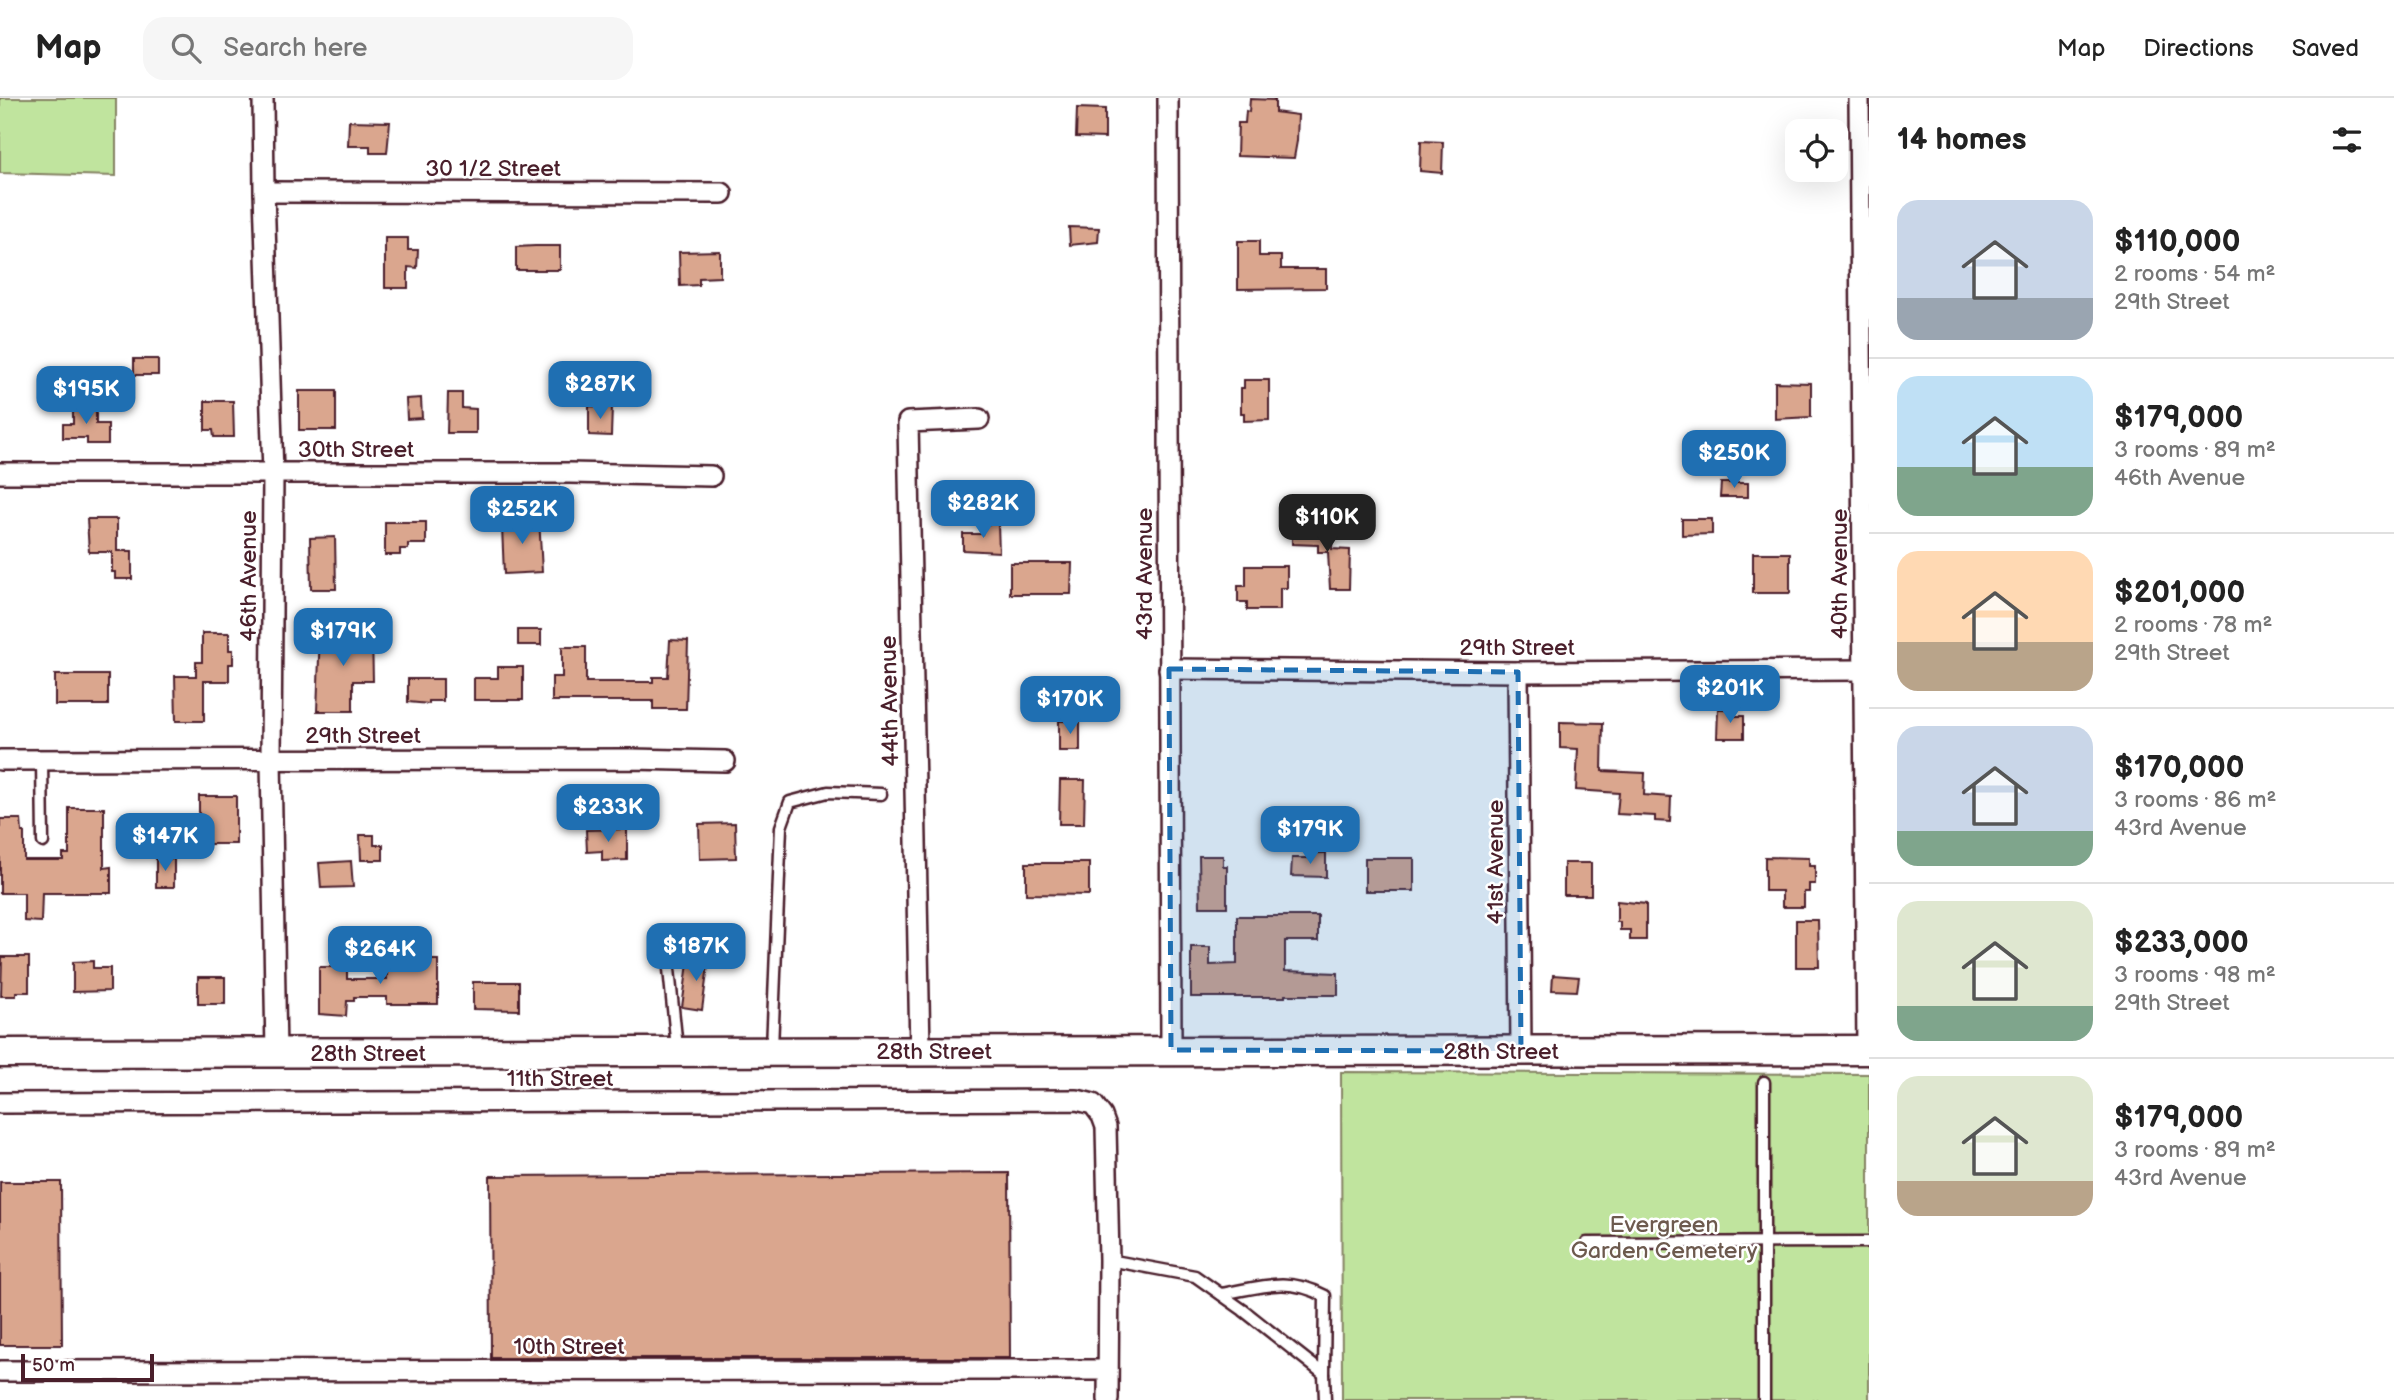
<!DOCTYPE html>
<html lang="en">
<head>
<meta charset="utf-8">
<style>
  body { margin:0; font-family:"Balsamiq Sans",sans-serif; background:#f6f6f6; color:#222; height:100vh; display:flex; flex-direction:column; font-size:26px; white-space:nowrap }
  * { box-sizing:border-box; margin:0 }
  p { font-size:23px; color:#767676 }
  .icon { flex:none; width:38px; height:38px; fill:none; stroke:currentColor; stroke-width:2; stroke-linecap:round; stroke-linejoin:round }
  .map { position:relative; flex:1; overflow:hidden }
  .panel { display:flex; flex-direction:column; background:#fff; width:525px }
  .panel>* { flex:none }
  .fabs { position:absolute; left:1785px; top:21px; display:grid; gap:14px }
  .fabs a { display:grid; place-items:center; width:63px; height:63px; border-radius:14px; background:#fff; box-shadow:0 7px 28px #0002; font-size:35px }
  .scale { position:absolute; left:21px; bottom:18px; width:133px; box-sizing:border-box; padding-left:7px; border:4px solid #4a1f2b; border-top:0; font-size:19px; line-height:24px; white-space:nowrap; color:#4a1f2b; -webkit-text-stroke:5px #fff; paint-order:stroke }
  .price { position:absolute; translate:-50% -60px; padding:0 16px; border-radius:14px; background:#1f6fb2; color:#fff; font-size:23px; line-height:46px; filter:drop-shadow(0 2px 4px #0008) }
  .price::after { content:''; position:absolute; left:50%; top:42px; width:21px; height:16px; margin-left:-10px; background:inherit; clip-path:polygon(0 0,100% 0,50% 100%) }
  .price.current { background:#222; color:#fff }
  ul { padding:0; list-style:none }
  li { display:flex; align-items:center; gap:21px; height:175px; padding:0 28px }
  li+li { border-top:2px solid #e0e0e0 }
  li span { display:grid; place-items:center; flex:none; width:196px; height:140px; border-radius:21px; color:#555 }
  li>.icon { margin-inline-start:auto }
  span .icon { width:84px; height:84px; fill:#fffc; stroke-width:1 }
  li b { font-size:30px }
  h2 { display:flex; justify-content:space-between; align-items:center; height:84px; padding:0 28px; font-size:30px }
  header { display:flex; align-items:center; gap:42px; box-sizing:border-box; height:98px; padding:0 35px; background:#fff; border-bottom:2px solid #e0e0e0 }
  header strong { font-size:33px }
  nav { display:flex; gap:38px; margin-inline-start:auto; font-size:24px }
  .search { width:490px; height:63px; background:#f6f6f6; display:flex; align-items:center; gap:18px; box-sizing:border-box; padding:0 24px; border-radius:21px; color:#767676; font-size:26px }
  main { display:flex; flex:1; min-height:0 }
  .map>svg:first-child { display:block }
</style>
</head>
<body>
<header>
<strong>Map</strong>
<div class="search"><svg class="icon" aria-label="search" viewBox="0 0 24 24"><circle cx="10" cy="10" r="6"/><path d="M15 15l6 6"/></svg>Search here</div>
<nav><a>Map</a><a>Directions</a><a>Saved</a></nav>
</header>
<main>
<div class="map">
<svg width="1869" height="1302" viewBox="0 0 1869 1302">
  <rect width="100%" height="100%" fill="#fff"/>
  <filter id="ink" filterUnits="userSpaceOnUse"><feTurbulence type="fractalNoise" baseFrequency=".0143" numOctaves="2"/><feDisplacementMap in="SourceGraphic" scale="14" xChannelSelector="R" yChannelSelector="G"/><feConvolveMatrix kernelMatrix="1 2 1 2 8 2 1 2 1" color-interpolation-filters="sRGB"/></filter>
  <g filter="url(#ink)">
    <g fill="#c0e49e" stroke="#858264" stroke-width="2">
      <polygon points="0,0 116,0 116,78 0,75"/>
      <polygon points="1341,974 1869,976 1869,1302 1342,1302"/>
    </g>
    <g fill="#daa68e" stroke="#4a1f2b" stroke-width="2">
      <polygon points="1250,1 1275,2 1275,14 1298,17 1297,43 1294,60 1237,58 1238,25 1245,25 1246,13 1249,14"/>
      <polygon points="1077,10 1105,11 1105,40 1076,39"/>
      <polygon points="349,23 390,24 387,55 370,55 370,48 348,48"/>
      <polygon points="1421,43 1443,44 1442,75 1420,73"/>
      <polygon points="1069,129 1099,130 1098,144 1070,147"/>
      <polygon points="385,140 408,140 408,152 418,152 417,170 408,169 408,190 385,190"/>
      <polygon points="1238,143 1259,143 1259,158 1281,158 1281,171 1326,171 1326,190 1238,191"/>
      <polygon points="535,148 560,148 560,172 516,172 516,149"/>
      <polygon points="720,153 720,179 699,180 699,187 680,188 679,154"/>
      <rect x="134" y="261" width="24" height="16"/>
      <polygon points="1244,282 1269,282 1269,322 1244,323 1244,315 1241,315 1241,290 1244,290"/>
      <polygon points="1775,284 1811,285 1811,319 1775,321"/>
      <rect x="299" y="293" width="37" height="39"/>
      <polygon points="448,295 462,295 462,310 476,311 476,335 447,335"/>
      <polygon points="421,300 422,320 407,321 406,301"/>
      <polygon points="205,303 233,303 234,339 214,339 213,332 205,332"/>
      <polygon points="73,306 96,306 96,326 108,326 108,346 87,346 87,340 63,340 63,326 73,326"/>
      <polygon points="589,308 612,309 611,338 589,337"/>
      <polygon points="1708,353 1725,354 1725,372 1707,371"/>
      <polygon points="1721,385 1748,385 1748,399 1720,399"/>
      <polygon points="539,419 542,474 504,476 502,429 512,428 512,420"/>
      <polygon points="87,421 117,421 117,453 132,453 132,481 115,481 115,474 112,474 112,454 89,454"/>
      <polygon points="1682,421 1712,421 1712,436 1682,437"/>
      <polygon points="385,424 426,424 426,446 408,446 408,451 400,451 400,457 385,457"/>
      <polygon points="982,426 998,426 999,454 963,452 963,436 982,436"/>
      <polygon points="1292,429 1333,431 1332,451 1350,452 1349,491 1330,491 1328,454 1318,454 1318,447 1292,446"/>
      <polygon points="335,439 336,491 311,491 310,440"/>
      <rect x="1753" y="455" width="37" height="40"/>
      <polygon points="1010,465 1072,465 1071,496 1010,496"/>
      <polygon points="1246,468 1287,468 1287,490 1280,490 1280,512 1247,512 1247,504 1238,504 1238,488 1246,488"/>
      <rect x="518" y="532" width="23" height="15"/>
      <polygon points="320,533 339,533 339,536 372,535 373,583 353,583 353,613 317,613"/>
      <polygon points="202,535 229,535 229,552 233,552 233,566 229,566 229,583 204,583 204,623 176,623 175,578 196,578 196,564 202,564"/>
      <polygon points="670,542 688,543 686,611 653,611 653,603 552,603 552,579 562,579 562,549 586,549 586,584 653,584 653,579 668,579"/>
      <polygon points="498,569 523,569 523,602 474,602 474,580 498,580"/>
      <rect x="55" y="577" width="53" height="30"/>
      <polygon points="408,581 443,581 443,603 429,603 429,606 408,604"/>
      <polygon points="1718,611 1733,611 1733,618 1744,618 1744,640 1717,640"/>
      <rect x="1059" y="623" width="21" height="30"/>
      <polygon points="1560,624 1603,625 1602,673 1645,675 1644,697 1671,699 1670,724 1655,723 1655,718 1617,716 1619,695 1576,692 1578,651 1560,650"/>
      <polygon points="1060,682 1085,682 1084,726 1059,726"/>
      <rect x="199" y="698" width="37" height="48"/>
      <polygon points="69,710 104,710 104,770 111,769 111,795 42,795 41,824 24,823 24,795 0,795 0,721 21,721 22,734 24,734 24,762 63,762 63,756 69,756"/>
      <polygon points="735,725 736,760 700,761 699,726"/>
      <polygon points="627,731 627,762 602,763 602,753 587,754 586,732"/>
      <polygon points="360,737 374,737 374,747 383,747 383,762 361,762"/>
      <polygon points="1309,755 1326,755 1326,779 1291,778 1292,760 1309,760"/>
      <polygon points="1199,758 1223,758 1223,768 1227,768 1227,809 1200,809"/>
      <polygon points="1765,759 1809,760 1809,768 1815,768 1815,786 1809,786 1809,794 1804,794 1804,809 1782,809 1782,793 1765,793"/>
      <rect x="1365" y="760" width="49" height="33"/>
      <rect x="156" y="761" width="18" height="28"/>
      <polygon points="351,763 353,789 321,790 319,765"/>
      <polygon points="1026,765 1089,765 1089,797 1026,796"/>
      <rect x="1564" y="765" width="27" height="32"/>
      <polygon points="1617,803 1646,806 1646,842 1630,842 1630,832 1620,832 1620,824 1617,824"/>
      <polygon points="1237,818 1318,818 1318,843 1285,843 1285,873 1338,875 1338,897 1285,897 1285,899 1191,899 1191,849 1210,849 1210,867 1237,866"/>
      <polygon points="1796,822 1818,822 1819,869 1796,869"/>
      <polygon points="689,858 709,860 702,912 682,909"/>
      <polygon points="2,859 29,859 29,894 16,894 16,898 1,898"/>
      <polygon points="387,862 438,862 438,906 387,906 387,899 354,899 354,903 347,903 346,918 319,916 319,869 347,869 347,881 387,881"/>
      <polygon points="93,863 93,870 110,870 110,893 73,894 73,864"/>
      <polygon points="1553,877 1579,879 1577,893 1552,892"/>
      <rect x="198" y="879" width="27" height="27"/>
      <polygon points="473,884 519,884 519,912 473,911"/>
      <polygon points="1009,1075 1010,1260 491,1260 490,1078"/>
      <polygon points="0,1084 61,1084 62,1247 0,1247"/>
    </g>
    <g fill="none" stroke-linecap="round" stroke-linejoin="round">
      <g stroke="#4a1f2b" stroke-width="15">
        <g id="lane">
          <polyline points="42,662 43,744"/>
          <polyline points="667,851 677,950"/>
          <polyline points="772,950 781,729 790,704 828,694 881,696"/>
          <polyline points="1764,984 1764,1302"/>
          <polyline points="1587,1145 1869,1144"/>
          <polyline points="1109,1162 1195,1178 1243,1212 1324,1276 1325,1302"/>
          <path d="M1221,1196c41,-7 66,-18 104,2l-1,78"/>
        </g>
      </g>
      <g stroke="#4a1f2b" stroke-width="24">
        <g id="street">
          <polyline points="263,0 264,94 273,376 271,661 276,956"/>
          <polyline points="1168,0 1171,952"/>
          <polyline points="1859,0 1867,952"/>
          <polyline points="264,94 722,95"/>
          <polyline points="0,375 569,375 711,378"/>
          <polyline points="1169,571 1518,574 1864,572"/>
          <polyline points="1518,574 1521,953"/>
          <polyline points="0,662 631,661 725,663"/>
          <polyline points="920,953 908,324 979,321"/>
          <polyline points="0,1005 1077,1002 1093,1006 1102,1018 1106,1029 1109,1162 1108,1302"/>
          <polyline points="0,1273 1108,1272"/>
        </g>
      </g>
      <g stroke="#4a1f2b" stroke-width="33">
        <polyline id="secondary" points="0,955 1869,952"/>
      </g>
      <use href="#lane" stroke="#fff" stroke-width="10"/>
      <use href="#street" stroke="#fff" stroke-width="19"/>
      <use href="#secondary" stroke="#fff" stroke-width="28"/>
    </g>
  </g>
  <path fill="#1f6fb2" fill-opacity="0.2" stroke="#1f6fb2" stroke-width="5" stroke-dasharray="14 9" stroke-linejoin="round" d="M1169,571l349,3 3,379 -350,-1z"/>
  <g text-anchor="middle" stroke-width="5" stroke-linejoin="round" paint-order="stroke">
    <g font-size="23" fill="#4a1f2b" stroke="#fff">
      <text x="493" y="78">30 1/2 Street</text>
      <text x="356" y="359">30th Street</text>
      <text transform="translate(1144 476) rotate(-90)" y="8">43rd Avenue</text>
      <text transform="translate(1839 476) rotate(-90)" y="8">40th Avenue</text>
      <text transform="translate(248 478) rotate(-90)" y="8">46th Avenue</text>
      <text x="1517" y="557">29th Street</text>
      <text transform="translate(889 603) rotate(-91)" y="8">44th Avenue</text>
      <text x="363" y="645">29th Street</text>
      <text transform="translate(1495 764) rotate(-90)" y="8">41st Avenue</text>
      <text x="934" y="961">28th Street</text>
      <text x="1501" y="961">28th Street</text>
      <text x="368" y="963">28th Street</text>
      <text x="560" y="988">11th Street</text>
      <text x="569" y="1256">10th Street</text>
    </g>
    <g font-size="23" fill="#6d5a4e" stroke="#fff">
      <text x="1664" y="1134">Evergreen<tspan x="1664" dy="26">Garden Cemetery</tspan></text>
    </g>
  </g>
</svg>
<div class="fabs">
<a><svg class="icon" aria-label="locate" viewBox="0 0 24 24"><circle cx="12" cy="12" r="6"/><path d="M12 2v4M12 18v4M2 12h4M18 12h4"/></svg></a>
</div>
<div class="scale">50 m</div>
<b class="price" style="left:600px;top:323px">$287K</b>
<b class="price" style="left:86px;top:328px">$195K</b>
<b class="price" style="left:1734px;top:392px">$250K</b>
<b class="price" style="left:983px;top:442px">$282K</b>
<b class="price" style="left:522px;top:448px">$252K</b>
<b class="price current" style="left:1327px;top:456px">$110K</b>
<b class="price" style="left:343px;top:570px">$179K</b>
<b class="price" style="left:1730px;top:627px">$201K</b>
<b class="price" style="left:1070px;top:638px">$170K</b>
<b class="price" style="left:608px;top:746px">$233K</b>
<b class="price" style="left:1310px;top:768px">$179K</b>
<b class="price" style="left:165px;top:775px">$147K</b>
<b class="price" style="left:696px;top:885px">$187K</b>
<b class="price" style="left:380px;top:888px">$264K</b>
</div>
<section class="panel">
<h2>14 homes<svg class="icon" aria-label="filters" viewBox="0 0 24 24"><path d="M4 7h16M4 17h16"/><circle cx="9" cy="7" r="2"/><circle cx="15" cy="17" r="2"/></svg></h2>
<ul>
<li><span style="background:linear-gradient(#c9d6e8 70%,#9aa5b1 0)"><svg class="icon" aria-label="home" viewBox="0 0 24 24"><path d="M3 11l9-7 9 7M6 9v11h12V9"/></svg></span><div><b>$110,000</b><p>2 rooms · 54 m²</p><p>29th Street</p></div></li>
<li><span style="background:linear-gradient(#bfe0f5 65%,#7fa58c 0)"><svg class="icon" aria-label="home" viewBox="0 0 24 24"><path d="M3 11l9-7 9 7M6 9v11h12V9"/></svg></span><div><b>$179,000</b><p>3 rooms · 89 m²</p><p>46th Avenue</p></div></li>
<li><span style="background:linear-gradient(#ffd9b3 65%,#b9a48a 0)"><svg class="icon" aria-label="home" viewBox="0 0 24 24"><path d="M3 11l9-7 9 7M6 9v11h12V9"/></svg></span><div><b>$201,000</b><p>2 rooms · 78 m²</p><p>29th Street</p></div></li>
<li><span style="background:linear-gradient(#c9d6e8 75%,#7fa58c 0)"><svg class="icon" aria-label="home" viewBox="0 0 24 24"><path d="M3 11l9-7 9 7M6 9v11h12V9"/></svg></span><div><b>$170,000</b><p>3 rooms · 86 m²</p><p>43rd Avenue</p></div></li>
<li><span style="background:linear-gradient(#dfe7d0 75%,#7fa58c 0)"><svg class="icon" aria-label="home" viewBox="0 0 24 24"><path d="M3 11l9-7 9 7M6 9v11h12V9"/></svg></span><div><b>$233,000</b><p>3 rooms · 98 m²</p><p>29th Street</p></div></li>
<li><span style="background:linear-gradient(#dfe7d0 75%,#b9a48a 0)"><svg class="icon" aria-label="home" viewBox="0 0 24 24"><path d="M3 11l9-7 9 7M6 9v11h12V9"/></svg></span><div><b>$179,000</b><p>3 rooms · 89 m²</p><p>43rd Avenue</p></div></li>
</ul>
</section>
</main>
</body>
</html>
